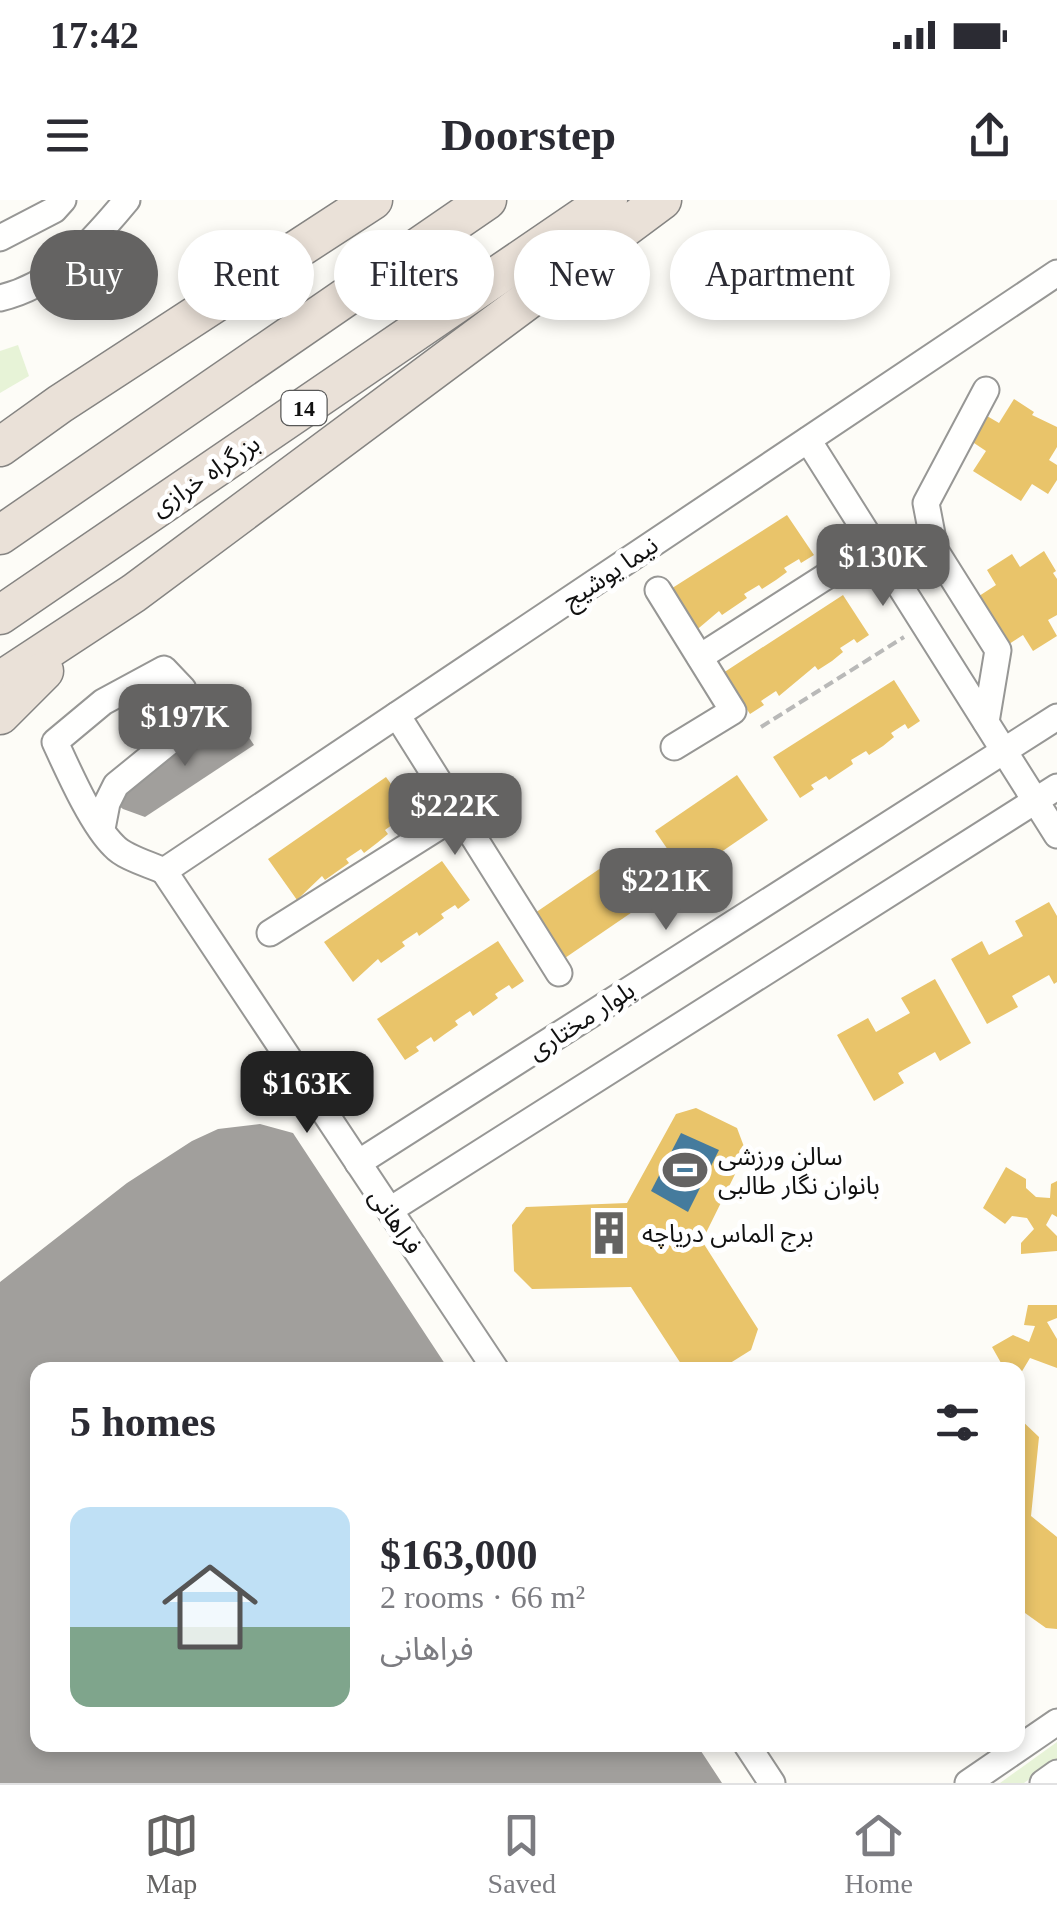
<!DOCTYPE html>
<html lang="en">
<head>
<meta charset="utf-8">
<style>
  body { margin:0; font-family:"Times New Roman","Noto Sans Arabic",serif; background:#f7f7f7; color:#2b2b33; height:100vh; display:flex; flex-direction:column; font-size:38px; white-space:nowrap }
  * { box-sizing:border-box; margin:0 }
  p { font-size:32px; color:#7c7c81 }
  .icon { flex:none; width:55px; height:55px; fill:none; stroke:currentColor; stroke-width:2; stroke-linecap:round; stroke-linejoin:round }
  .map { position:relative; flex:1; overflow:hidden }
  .panel { position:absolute; left:30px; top:1162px; width:995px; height:390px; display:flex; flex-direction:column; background:#fff; border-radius:20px; box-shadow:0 5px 15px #0003 }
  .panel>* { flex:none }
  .banner { position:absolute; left:30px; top:30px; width:998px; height:90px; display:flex; gap:20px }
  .price { position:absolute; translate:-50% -85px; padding:0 22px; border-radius:20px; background:#646362; color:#fff; font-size:32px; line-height:65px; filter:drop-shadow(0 2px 5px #0008) }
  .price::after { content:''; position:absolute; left:50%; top:60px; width:30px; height:22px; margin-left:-15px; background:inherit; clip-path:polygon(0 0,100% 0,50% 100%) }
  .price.on { background:#222; color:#fff }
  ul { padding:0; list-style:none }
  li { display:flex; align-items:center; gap:30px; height:250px; padding:0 40px }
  li span { display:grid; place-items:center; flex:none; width:280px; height:200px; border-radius:20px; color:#555 }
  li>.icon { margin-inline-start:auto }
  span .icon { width:120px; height:120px; fill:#fffc; stroke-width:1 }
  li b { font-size:42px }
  h2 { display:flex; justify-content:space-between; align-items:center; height:120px; padding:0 40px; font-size:42px }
  .chip { padding:0 35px; border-radius:45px; background:#fff; box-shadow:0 5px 15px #0003; font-size:35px; line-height:90px }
  .chip.on { background:#646362; color:#fff }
  .status { display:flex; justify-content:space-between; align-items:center; height:70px; padding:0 50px; background:#fff; direction:ltr }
  .status svg { height:28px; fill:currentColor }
  header { display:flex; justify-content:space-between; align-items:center; height:130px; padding:0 40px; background:#fff; font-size:45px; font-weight:800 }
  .tab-bar { display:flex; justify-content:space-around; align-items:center; height:140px; border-top:2px solid #e1e1e2; background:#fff; font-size:28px; color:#7c7c81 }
  .tab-bar a { display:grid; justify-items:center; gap:5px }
  .tab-bar .on { color:#646362 }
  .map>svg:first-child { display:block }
</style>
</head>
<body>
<div class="status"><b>17:42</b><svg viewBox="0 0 49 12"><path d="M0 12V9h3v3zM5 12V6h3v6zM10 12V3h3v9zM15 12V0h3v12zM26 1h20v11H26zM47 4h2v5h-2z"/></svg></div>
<header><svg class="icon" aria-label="menu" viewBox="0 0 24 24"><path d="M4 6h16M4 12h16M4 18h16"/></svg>Doorstep<svg class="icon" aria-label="share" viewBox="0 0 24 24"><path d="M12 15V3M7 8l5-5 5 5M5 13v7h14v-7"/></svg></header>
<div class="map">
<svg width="1057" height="1583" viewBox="0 0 1057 1583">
  <rect width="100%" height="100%" fill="#fdfcf7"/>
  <g fill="#e7f3d7">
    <polygon points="18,145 29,176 0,193 0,151"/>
    <polygon points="1057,1542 1057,1559 1024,1583 1000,1583"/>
  </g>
  <g fill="#e9c46a">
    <polygon points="1014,199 1034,212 1032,215 1057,227 1057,247 1049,260 1057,265 1057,280 1048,294 1032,284 1021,301 973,271 986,251 971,241 987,216 999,223"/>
    <polygon points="787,315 814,355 801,363 799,359 784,368 787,372 776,380 762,389 759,385 744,394 747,398 722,415 719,411 693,433 666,392"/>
    <polygon points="1044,351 1056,371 1053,373 1057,379 1057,415 1048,420 1057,436 1033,451 1023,435 1006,446 976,398 996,385 987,370 1012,354 1020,367"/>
    <polygon points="843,395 869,435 857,443 854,439 840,448 843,452 832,461 818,470 815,466 779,496 776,491 761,501 764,505 750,514 723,473"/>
    <polygon points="894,480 920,521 908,529 905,524 891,533 894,537 883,546 869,555 866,551 851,560 853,564 829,580 826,576 811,585 814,589 800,598 773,557"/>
    <polygon points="737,575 768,620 686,676 655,631"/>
    <polygon points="386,577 414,616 402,624 399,620 385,630 388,634 377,643 364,653 361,649 346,659 349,663 325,680 322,676 297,700 268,659"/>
    <polygon points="614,659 644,704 562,760 532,715"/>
    <polygon points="442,661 470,700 458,709 455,705 441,714 444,718 419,736 417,732 402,742 405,746 381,763 378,759 353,782 324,742"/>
    <polygon points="1049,702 1057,716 1057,782 1054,784 1049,775 1012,796 1018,807 987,824 951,759 982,741 989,755 1023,736 1015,721"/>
    <polygon points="498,741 524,781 512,789 509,785 495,794 498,798 487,806 473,816 470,811 455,821 458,825 445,834 434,842 431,837 416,847 419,851 405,860 377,819"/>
    <polygon points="935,779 971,843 940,861 935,852 898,873 904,883 874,901 837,835 868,818 876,832 910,813 901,798"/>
    <polygon points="696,908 737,928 746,952 702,1041 758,1129 751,1150 719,1170 685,1170 631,1087 532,1089 514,1071 512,1025 526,1007 627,1003 676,914"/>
    <polygon points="1006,967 1026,979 1026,988 1036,997 1050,998 1051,984 1057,981 1057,1017 1052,1014 1046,1025 1057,1036 1057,1051 1021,1054 1021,1043 1034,1029 1027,1018 1012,1016 1005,1024 983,1008"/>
    <polygon points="1028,1105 1057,1105 1057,1118 1047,1122 1057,1139 1057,1168 1030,1158 1018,1178 1018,1170 1005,1170 992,1147 1013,1135 1029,1142 1035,1126 1024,1125"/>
    <polygon points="1018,1217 1039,1237 1031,1316 1057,1337 1057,1429 1046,1428 1018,1408"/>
  </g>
  <polygon fill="#457b9d" points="681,933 719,950 688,1012 651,991"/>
  <g fill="#a19f9c">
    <polygon points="234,515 254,545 145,617 123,609 110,599"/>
    <polygon points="260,924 293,933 449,1170 38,1170 38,1545 697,1545 722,1583 0,1583 0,1082 127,983 192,941 218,929"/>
  </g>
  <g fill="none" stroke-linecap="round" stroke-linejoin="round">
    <g stroke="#979795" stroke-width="29">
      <g id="minor">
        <polyline points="0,38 54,10 63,0"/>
        <path d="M0,98c54,-12 93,-57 127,-98"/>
        <polyline points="986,190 926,303 935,350 998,450 986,522"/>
        <polyline points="808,240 1057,635"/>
        <polyline points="658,390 733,511 674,547"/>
        <polyline points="700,457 875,345"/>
        <polyline points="397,515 559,773"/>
        <path d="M102,629l5,-26 9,-18 75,-61 -8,-35 -19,-20 -61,33 -48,40c13,28 37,83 59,104 11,12 35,18 50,25"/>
        <polyline points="164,671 1057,73"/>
        <polyline points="164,671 496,1170"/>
        <polyline points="270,733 459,614"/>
        <polyline points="358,963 1057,517"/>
        <polyline points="390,1010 1057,587"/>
        <polyline points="747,1545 772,1583"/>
        <polyline points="968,1583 1057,1522"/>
        <polyline points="1043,1583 1057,1573"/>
      </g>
    </g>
    <g stroke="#858482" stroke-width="41">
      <g id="highway">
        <polyline points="0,247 60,204 373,0"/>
        <polyline points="0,335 487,0"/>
        <polyline points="0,415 608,0"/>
        <polyline points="0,481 134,393 662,0"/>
        <polyline points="0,515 44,471"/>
      </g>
    </g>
    <polyline stroke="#b9b9b8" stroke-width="4" stroke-dasharray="10 5" stroke-linecap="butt" points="761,527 904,437"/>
    <use href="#minor" stroke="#fffffe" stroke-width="25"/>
    <use href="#highway" stroke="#eae1d8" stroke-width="38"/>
  </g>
  <defs>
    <g id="stadium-bare" transform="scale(3.45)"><path d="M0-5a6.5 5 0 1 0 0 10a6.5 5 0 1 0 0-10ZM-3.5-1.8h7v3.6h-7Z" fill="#646362" stroke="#fff" stroke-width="2.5" paint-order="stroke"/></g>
    <g id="building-bare" transform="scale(3.45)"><path d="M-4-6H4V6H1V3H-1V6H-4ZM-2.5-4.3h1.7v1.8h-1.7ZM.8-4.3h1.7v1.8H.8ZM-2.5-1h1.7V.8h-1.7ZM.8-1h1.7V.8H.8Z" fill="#646362" stroke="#fff" stroke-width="2.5" paint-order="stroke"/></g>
  </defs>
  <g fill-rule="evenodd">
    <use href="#stadium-bare" x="685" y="970"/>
    <use href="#building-bare" x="609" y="1033"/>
  </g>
  <g text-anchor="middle" stroke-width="10" stroke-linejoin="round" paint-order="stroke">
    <rect fill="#fff" stroke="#585858" stroke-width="2.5" x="281.5" y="191" width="45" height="34" rx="8"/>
    <g font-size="22" font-weight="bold" fill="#111">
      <text x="304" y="216">14</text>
    </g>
    <g font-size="25" fill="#111" stroke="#fff">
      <text transform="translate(205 275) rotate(-34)" y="9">بزرگراه خرازی</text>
      <text transform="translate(610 372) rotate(-34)" y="9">نیما یوشیج</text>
      <text transform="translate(581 820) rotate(-33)" y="9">بلوار مختاری</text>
      <text transform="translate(396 1021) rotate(56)" y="9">فراهانی</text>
    </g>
    <g font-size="25" fill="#111" stroke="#fff" text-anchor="start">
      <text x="718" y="965">سالن ورزشی<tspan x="718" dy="29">بانوان نگار طالبی</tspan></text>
      <text x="642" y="1042">برج الماس دریاچه</text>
    </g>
  </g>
</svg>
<b class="price" style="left:883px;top:409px">$130K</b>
<b class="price" style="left:185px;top:569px">$197K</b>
<b class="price" style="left:455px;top:658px">$222K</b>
<b class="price" style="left:666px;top:733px">$221K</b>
<b class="price on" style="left:307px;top:936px">$163K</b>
<div class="banner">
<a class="chip on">Buy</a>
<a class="chip">Rent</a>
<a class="chip">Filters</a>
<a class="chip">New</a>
<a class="chip">Apartment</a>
</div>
<section class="panel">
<h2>5 homes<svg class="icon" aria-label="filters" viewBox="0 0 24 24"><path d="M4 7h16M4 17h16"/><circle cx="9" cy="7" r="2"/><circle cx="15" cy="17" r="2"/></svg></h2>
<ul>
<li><span style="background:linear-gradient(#bfe0f5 60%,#7fa58c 0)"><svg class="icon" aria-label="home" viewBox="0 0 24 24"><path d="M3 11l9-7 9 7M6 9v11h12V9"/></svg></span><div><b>$163,000</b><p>2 rooms · 66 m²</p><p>فراهانی</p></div></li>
</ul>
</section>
</div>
<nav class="tab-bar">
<a class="on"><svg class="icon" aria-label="map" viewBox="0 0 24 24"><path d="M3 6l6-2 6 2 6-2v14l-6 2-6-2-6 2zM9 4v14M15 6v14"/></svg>Map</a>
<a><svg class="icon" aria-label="saved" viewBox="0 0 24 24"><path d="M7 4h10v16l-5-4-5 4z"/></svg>Saved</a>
<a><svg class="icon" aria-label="home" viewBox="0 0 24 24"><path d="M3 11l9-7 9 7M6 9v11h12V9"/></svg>Home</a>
</nav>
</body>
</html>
